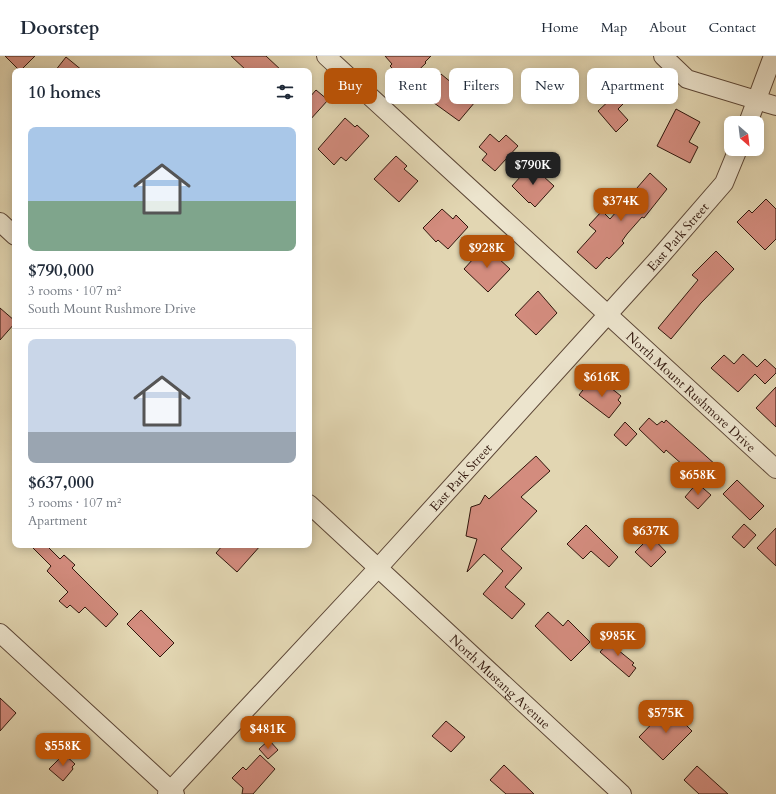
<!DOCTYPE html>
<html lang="en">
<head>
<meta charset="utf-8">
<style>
  body { margin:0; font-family:Cardo,serif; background:#f6f6f7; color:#1f2937; height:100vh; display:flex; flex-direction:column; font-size:15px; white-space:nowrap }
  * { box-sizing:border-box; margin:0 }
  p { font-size:13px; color:#747a83 }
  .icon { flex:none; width:22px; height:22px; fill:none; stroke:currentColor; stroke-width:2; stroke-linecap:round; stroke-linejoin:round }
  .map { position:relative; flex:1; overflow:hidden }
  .side { position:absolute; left:12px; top:12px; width:300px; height:480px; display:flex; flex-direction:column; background:#fff; border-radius:8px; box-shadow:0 2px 10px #0003 }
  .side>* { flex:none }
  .hud { position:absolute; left:324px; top:12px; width:380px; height:36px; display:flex; gap:8px }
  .needle { width:26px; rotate:152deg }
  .controls { position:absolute; left:724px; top:60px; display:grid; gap:8px }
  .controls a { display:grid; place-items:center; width:40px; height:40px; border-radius:8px; background:#fff; box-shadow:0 2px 10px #0003; font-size:20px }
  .price { position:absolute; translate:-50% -34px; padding:0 9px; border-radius:8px; background:#b45309; color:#fff; font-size:13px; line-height:26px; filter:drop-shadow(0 1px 2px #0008) }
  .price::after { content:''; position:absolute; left:50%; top:24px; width:12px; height:9px; margin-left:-6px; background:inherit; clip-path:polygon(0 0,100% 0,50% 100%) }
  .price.on { background:#222; color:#fff }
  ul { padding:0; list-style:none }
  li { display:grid; align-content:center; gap:8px; height:212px; padding:0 16px }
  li+li { border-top:1px solid #e0e1e3 }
  li span { display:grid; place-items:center; height:124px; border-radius:8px; color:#555 }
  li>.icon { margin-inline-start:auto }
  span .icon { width:72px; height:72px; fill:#fffc; stroke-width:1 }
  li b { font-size:17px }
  h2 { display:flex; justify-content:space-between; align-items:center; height:48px; padding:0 16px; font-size:17px }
  .tag { padding:0 14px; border-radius:8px; background:#fff; box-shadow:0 2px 10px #0003; font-size:14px; line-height:36px }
  .tag.on { background:#b45309; color:#fff }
  header { display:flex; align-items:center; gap:24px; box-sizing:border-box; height:56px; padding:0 20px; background:#fff; border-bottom:1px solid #e0e1e3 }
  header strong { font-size:19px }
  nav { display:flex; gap:22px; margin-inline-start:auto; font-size:14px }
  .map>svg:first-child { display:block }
</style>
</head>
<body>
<header>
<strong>Doorstep</strong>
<nav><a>Home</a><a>Map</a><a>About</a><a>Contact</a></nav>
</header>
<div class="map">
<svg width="776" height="738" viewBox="0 0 776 738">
  <rect width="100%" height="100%" fill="#e2d6b2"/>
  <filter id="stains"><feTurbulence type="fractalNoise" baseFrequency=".005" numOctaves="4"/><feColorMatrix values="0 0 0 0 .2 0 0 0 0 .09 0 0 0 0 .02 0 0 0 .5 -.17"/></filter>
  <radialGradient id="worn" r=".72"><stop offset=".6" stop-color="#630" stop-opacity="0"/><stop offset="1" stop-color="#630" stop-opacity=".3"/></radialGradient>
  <g fill="#d38c7e" stroke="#30160c">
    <polygon points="5,0 35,0 20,15"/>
    <polygon points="231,0 266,0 282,15 247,15"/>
    <polygon points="385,0 431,0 425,6 426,7 402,30 390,20 395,15 390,10 392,8"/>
    <polygon points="66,1 83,15 55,15"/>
    <polygon points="622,15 629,22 627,25 629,27 624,32 632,39 618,53 628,64 616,76 598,55 613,41 604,32"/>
    <polygon points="441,18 475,46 459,65 423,39"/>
    <polygon points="316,34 328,44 309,65 309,42"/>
    <polygon points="676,53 700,66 689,86 698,91 690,107 657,90"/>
    <polygon points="345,62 355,71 357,69 369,80 346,105 341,101 334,109 318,93"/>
    <polygon points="490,78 499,86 506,79 518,90 495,115 482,104 487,98 479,91"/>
    <polygon points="396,100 407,110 404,113 418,125 399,146 374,123"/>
    <polygon points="531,109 554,130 535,151 530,146 529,147 512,130"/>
    <polygon points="650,117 667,133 644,162 642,161 627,178 622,185 624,187 609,203 607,201 596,213 577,196 596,175 589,169 602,155 610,163"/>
    <polygon points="766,143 776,153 776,183 765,194 737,166 749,154 752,157"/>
    <polygon points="442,153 453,163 456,159 468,171 448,193 438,184 436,186 423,172"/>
    <polygon points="485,190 510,213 488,236 464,213"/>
    <polygon points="716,195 734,213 701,247 671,283 658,272 698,224 692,219"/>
    <polygon points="538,235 557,257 536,279 515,259"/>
    <polygon points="0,252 15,265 15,267 0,284"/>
    <polygon points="743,298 757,311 765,303 776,313 776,317 765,328 755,318 738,336 711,312 724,299 734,308"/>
    <polygon points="590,325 601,334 606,328 621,340 618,344 621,347 609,362 579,339"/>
    <polygon points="776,331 776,371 756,352"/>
    <polygon points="649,362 657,369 662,365 664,367 666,364 717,410 702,426 666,394 664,397 639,373"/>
    <polygon points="625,366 637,378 626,390 614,379"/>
    <polygon points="536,400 550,415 521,441 537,455 501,493 522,512 505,531 525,548 512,563 483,538 503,515 484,498 467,516 477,483 466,480 471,451 480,448 485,439 489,443"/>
    <polygon points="737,424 764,450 750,464 723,438"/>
    <polygon points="697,427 711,439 698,453 685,441"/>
    <polygon points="744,468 756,479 744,492 732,481"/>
    <polygon points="586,469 618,501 609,511 591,495 583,503 567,488"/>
    <polygon points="776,472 776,510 757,492"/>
    <polygon points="651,480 666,496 651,511 635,496"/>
    <polygon points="30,489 46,489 60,503 64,499 75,509 72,512 118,558 106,571 85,551 79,557 70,549 67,552 59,545 68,536 47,515 51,510"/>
    <polygon points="223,489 261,489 237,516 216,497"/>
    <polygon points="141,554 174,587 160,601 127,568"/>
    <polygon points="548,556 563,570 568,564 590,586 571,605 535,570"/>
    <polygon points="613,581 621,590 618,594 634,607 632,609 636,612 629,621 600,596"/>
    <polygon points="0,642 16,657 0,675"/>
    <polygon points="668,651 692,675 663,704 639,681"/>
    <polygon points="446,665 465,681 451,696 432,680"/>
    <polygon points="269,684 278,694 268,703 259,693"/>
    <polygon points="64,698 75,708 72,711 73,713 63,725 49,713"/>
    <polygon points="260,699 275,713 253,738 242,738 243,732 232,722 243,711 246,714"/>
    <polygon points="504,709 534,738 506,738 490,724"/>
    <polygon points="697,710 728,738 699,738 684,724"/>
  </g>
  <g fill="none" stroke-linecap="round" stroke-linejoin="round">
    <g stroke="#5c4636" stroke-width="20">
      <g id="minor">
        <path id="s1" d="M326,0l450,413"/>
        <polyline points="663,0 687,23 776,50"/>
        <polyline points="748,67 773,0"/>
        <polyline points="0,166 15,180"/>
        <path id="s2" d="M309,448l313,290"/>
        <polyline points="0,577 175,738"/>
        <path id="s3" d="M167,738l211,-226 280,-309 66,-76 14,-34"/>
      </g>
    </g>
    <use href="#minor" stroke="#ece4cd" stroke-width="18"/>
  </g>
  <g text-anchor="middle" stroke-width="3" stroke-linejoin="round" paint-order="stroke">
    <g font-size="13" fill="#30160c" stroke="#ece4cd">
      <text dy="5" stroke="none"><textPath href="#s3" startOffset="756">East Park Street</textPath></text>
      <text dy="5" stroke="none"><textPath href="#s1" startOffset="496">North Mount Rushmore Drive</textPath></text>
      <text dy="5" stroke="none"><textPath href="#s3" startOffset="432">East Park Street</textPath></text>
      <text dy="5" stroke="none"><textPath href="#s2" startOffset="261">North Mustang Avenue</textPath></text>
    </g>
  </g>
  <rect width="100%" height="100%" filter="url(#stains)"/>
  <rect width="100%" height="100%" fill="url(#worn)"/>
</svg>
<div class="controls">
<a><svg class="needle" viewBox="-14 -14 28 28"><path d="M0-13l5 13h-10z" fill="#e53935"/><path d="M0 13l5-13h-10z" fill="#747a83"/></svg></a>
</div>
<b class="price on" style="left:533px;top:130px">$790K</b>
<b class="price" style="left:621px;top:166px">$374K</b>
<b class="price" style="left:487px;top:213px">$928K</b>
<b class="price" style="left:602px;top:342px">$616K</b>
<b class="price" style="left:698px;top:440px">$658K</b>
<b class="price" style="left:651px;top:496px">$637K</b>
<b class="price" style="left:618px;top:601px">$985K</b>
<b class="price" style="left:666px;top:678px">$575K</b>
<b class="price" style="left:268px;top:694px">$481K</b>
<b class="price" style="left:63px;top:711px">$558K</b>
<div class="hud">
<a class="tag on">Buy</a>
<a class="tag">Rent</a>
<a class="tag">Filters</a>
<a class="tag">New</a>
<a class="tag">Apartment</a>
</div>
<section class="side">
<h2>10 homes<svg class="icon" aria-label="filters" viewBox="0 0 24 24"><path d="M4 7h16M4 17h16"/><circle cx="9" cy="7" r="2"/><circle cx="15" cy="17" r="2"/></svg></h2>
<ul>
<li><span style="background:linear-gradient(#a9c7e8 60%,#7fa58c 0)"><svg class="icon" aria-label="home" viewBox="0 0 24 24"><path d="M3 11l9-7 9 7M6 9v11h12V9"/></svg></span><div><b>$790,000</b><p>3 rooms · 107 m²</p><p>South Mount Rushmore Drive</p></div></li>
<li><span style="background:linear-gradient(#c9d6e8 75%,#9aa5b1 0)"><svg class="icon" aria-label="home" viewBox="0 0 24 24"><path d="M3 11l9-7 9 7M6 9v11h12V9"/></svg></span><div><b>$637,000</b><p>3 rooms · 107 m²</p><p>Apartment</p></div></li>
</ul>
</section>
</div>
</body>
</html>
